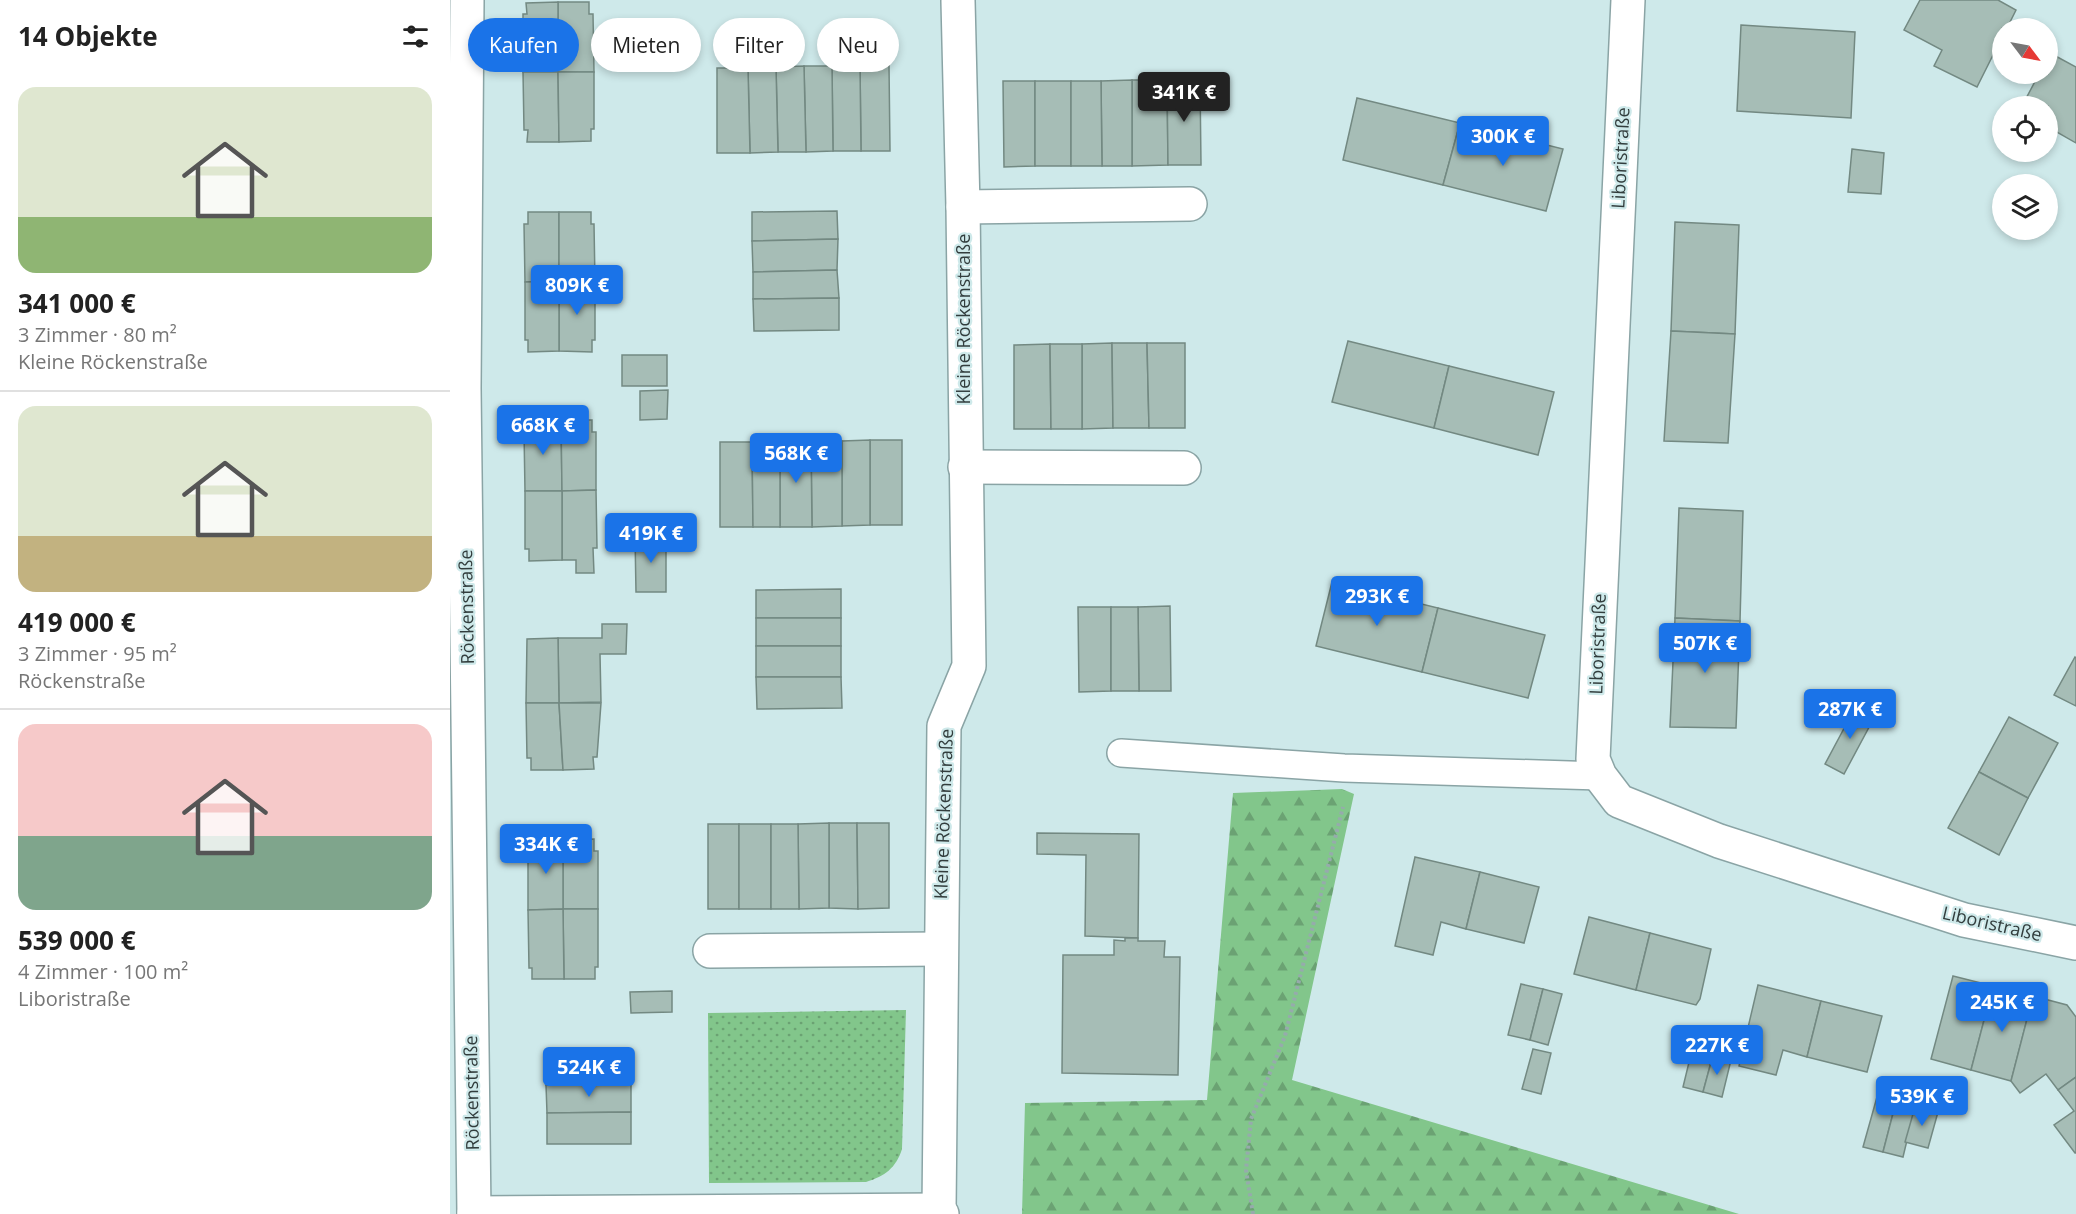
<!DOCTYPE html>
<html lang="de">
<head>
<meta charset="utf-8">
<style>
  body { margin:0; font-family:"Open Sans",sans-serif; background:#f2f2f2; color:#222; height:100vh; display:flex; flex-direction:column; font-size:22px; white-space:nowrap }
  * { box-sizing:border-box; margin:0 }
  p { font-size:20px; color:#767676 }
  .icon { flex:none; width:33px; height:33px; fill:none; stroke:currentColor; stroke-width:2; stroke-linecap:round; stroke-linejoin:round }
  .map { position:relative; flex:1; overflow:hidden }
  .sheet { display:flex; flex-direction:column; background:#fff; width:450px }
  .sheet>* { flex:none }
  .banner { position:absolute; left:18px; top:18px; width:570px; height:54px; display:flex; gap:12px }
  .needle { width:39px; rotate:122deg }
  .tools { position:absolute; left:1542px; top:18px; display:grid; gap:12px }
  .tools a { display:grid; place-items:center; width:66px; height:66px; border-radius:50%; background:#fff; box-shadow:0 3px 9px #0003; font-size:30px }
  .price { position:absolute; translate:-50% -51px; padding:0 14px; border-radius:6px; background:#1a73e8; color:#fff; font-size:20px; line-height:39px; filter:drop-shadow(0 2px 3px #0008) }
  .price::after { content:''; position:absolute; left:50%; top:36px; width:18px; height:14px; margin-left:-9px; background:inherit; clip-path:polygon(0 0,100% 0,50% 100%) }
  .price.current { background:#222; color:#fff }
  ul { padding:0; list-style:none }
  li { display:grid; align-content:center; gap:12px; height:318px; padding:0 18px }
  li+li { border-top:2px solid #e0e0e0 }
  li span { display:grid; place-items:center; height:186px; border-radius:18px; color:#555 }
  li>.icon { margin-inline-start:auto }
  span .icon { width:108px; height:108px; fill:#fffc; stroke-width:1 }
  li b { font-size:26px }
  h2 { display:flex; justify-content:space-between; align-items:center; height:72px; padding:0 18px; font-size:26px }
  .tag { padding:0 21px; border-radius:27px; background:#fff; box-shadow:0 3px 9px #0003; font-size:21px; line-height:54px }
  .tag.current { background:#1a73e8; color:#fff }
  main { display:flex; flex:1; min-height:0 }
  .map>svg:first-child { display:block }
</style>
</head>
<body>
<main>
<section class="sheet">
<h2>14 Objekte<svg class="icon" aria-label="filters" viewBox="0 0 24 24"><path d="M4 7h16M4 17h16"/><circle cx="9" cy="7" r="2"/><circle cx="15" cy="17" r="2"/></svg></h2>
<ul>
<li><span style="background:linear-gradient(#dfe7d0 70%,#8fb573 0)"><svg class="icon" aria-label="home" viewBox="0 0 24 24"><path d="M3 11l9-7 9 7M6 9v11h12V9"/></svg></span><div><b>341 000 €</b><p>3 Zimmer · 80 m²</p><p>Kleine Röckenstraße</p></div></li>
<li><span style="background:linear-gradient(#dfe7d0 70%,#c2b280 0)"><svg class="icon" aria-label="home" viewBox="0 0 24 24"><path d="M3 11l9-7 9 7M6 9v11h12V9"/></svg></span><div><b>419 000 €</b><p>3 Zimmer · 95 m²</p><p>Röckenstraße</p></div></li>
<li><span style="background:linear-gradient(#f6c9c9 60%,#7fa58c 0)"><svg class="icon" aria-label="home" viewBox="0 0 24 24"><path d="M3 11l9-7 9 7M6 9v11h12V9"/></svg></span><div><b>539 000 €</b><p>4 Zimmer · 100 m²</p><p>Liboristraße</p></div></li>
</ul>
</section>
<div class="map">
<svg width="1626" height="1214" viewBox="0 0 1626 1214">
  <defs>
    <pattern id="forest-firs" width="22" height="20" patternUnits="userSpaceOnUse" patternTransform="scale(1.5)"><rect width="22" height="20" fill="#82c68b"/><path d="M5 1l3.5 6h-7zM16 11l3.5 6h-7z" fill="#6ba273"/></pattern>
    <pattern id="park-dots" width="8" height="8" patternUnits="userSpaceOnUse" patternTransform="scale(1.5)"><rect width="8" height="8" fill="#82c68b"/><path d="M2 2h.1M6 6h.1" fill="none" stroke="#6ba273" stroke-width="1.8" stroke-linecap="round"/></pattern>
  </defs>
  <rect width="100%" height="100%" fill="#cee9ea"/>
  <polygon fill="url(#forest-firs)" points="892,789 904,794 842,1080 1289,1214 572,1214 575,1103 757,1100 783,793"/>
  <path fill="url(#park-dots)" d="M456,1010l-4,139c-6,19 -17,27 -36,33l-157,1 -1,-170z"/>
  <g fill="#a6bdb6" stroke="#738982" stroke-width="1.5">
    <polygon points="1470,0 1548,0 1566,10 1557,28 1552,28 1552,37 1527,87 1484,66 1492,50 1454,30"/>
    <polygon points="108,2 139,2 139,14 143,14 144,72 108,72"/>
    <polygon points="108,2 108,72 73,72 73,14 77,14 76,3"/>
    <polygon points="1291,25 1405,32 1401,118 1287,111"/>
    <polygon points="1600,53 1626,67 1626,143 1598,127 1598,106 1572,106 1589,74 1598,74 1598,58"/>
    <polygon points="410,65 439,65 440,151 411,151"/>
    <polygon points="410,65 411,151 383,151 382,66"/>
    <polygon points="354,66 382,66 383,151 356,152"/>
    <polygon points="354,66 356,152 328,152 326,67"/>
    <polygon points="326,67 328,152 300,153 298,68"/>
    <polygon points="267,68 298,68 300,153 267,153"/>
    <polygon points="73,72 108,72 109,142 77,142 78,130 74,130"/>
    <polygon points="108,72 144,72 144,129 141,129 141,141 109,142"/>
    <polygon points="682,80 717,80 718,165 682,166"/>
    <polygon points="682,80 682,166 652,166 651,81"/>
    <polygon points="717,80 750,80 751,165 718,165"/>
    <polygon points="553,81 585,81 585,166 554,167"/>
    <rect x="585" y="81" width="36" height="85"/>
    <polygon points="621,81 651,81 652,166 621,166"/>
    <polygon points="907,98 1010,123 993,185 893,160"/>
    <polygon points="1010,123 1113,149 1096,211 993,185"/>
    <polygon points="1402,149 1434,153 1431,194 1398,192"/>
    <polygon points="387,211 388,239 302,241 302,212"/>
    <polygon points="78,212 109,212 109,281 75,282 74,224 78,224"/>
    <polygon points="109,212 141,212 141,224 144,224 145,282 109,281"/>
    <polygon points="1225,222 1289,225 1285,334 1221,331"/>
    <polygon points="388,239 387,270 303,272 302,241"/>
    <polygon points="387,270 389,298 303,299 303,272"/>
    <polygon points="109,281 145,282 145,340 142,340 142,352 109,351"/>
    <polygon points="109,281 109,351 78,352 78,340 75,340 75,282"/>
    <polygon points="389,298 389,330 304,331 303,299"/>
    <polygon points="1221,331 1285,334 1278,443 1214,441"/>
    <polygon points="898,341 999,366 984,428 882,402"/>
    <polygon points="662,343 663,428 632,429 632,344"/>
    <polygon points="662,343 697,343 699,428 663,428"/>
    <polygon points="697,343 735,343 735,428 699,428"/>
    <polygon points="600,344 601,429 564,429 564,345"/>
    <polygon points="600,344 632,344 632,429 601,429"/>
    <rect x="172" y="355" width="45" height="31"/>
    <polygon points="999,366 1104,392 1088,455 984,428"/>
    <polygon points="218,390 217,419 190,420 190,391"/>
    <polygon points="79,420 111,420 112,491 75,491 74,432 79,432"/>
    <polygon points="111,420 142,420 142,432 146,432 146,490 112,491"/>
    <rect x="420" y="440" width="32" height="85"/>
    <polygon points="420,440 420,525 392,526 392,441"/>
    <polygon points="361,441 392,441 392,526 362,527"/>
    <polygon points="361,441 362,527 330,527 330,442"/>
    <polygon points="270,442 302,442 303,527 270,527"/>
    <polygon points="302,442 330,442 330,527 303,527"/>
    <polygon points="146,490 147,548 143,548 144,573 126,573 126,560 112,560 112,491"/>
    <polygon points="75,491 112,491 112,560 79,561 79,549 75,549"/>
    <polygon points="1229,508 1293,511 1290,621 1225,618"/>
    <polygon points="216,535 216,592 186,592 185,536"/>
    <polygon points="882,582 988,608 972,672 866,646"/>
    <polygon points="391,589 391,618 306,618 306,590"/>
    <polygon points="720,606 721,691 689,691 688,607"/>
    <polygon points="628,607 661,607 661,691 629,692"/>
    <polygon points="661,607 688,607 689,691 661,691"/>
    <polygon points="988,608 1095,635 1078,698 972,672"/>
    <rect x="306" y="618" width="85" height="28"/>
    <polygon points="1225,618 1290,621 1286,728 1220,727"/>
    <polygon points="152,624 177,624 176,654 150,654 151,702 109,703 108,638 152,638"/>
    <polygon points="108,638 109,703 76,703 77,639"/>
    <rect x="306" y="646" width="85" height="31"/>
    <polygon points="1625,657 1626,658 1626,706 1604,695"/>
    <polygon points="306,677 391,677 392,708 307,709"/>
    <polygon points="76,703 109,703 113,770 81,770 81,758 77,758"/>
    <polygon points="109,703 151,703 147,757 143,757 144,769 113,770"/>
    <polygon points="1406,706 1425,716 1394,774 1375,764"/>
    <polygon points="1559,717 1608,743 1578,798 1529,772"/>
    <polygon points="1529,772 1578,798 1549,855 1498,828"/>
    <polygon points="379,823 407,823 408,909 379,908"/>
    <polygon points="379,823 379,908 349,909 348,824"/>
    <polygon points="407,823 439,823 439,908 408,909"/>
    <rect x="258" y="824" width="31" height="85"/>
    <rect x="289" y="824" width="32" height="85"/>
    <polygon points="321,824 348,824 349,909 321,909"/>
    <polygon points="587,833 689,834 688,938 635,936 636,855 587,854"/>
    <polygon points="144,839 144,851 148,851 148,909 113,909 113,840"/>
    <polygon points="81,840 113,840 113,909 78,910 78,852 81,852"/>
    <polygon points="965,857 1030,872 1016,929 991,922 983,955 945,946"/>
    <polygon points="1030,872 1089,887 1074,943 1016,929"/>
    <polygon points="113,909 148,909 148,967 145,967 145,979 114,979"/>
    <polygon points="113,909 114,979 82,979 82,968 79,968 78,910"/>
    <polygon points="1139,917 1200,933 1186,990 1124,974"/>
    <polygon points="1200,933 1261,949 1250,999 1246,1005 1186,990"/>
    <polygon points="675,938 688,938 688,941 715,941 714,957 730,957 728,1075 612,1073 613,955 664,955 664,940 675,941"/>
    <polygon points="1503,976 1543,986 1521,1070 1481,1059"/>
    <polygon points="1071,984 1093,989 1080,1040 1058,1035"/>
    <polygon points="1308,985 1371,1001 1357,1057 1333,1050 1326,1075 1289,1066"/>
    <polygon points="1543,986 1583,996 1561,1081 1521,1070"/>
    <polygon points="1093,989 1112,994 1098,1045 1080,1040"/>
    <polygon points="222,991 222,1012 181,1013 180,992"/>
    <polygon points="1583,996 1617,1005 1626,1017 1626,1077 1608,1090 1596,1074 1570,1093 1561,1081"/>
    <polygon points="1371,1001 1432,1016 1417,1072 1357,1057"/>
    <polygon points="1083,1049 1101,1053 1091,1094 1072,1089"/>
    <polygon points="1242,1050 1263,1055 1253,1092 1233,1087"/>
    <polygon points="181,1055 181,1084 96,1085 96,1056"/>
    <polygon points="1263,1055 1281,1060 1272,1097 1253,1092"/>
    <polygon points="1626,1077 1626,1153 1625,1153 1604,1125 1624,1111 1608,1090"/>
    <polygon points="181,1084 181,1112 97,1113 96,1085"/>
    <polygon points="1427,1097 1446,1102 1433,1152 1413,1147"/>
    <polygon points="1446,1102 1465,1107 1453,1157 1433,1152"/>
    <polygon points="1465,1107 1488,1112 1478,1148 1455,1142"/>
    <polygon points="181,1112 181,1144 97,1144 97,1113"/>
  </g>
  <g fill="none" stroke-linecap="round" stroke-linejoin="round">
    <g stroke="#8aa4a5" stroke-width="30">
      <polyline id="lane" points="671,753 894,768 1150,776"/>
    </g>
    <g stroke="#8aa4a5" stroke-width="36">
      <g id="street">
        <polyline points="17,0 14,388 24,1214"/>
        <polyline points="1178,0 1143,759 1150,776 1169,801 1269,841 1514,920 1626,943"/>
        <polyline points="513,207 740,204"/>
        <polyline points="515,467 734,468"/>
        <polyline points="260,951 491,949"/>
        <polyline points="489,1210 494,726 519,666 513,207 508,1"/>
        <polyline points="24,1213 489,1210 492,1214"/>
      </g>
    </g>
    <polyline stroke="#96abac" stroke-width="4" stroke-dasharray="3 3" stroke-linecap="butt" points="803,1214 796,1170 801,1119 835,1036 893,807"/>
    <use href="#lane" stroke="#fff" stroke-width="27"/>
    <use href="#street" stroke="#fff" stroke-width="33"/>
  </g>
  <g text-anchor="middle" stroke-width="4.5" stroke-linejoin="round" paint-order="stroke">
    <g font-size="18" fill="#323d3d" stroke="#cee9ea">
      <text transform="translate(1171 158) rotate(-87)" y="6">Liboristraße</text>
      <text transform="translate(514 319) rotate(-90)" y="6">Kleine Röckenstraße</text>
      <text transform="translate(17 607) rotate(-91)" y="6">Röckenstraße</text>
      <text transform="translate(1148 644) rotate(-88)" y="6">Liboristraße</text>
      <text transform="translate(494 814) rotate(-88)" y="6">Kleine Röckenstraße</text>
      <text transform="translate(1542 924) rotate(13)" y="6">Liboristraße</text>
      <text transform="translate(22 1093) rotate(-91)" y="6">Röckenstraße</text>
    </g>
  </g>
</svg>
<div class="tools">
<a><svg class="needle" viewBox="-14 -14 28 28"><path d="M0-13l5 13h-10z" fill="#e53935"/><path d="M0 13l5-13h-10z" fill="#767676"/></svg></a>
<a><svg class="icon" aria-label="locate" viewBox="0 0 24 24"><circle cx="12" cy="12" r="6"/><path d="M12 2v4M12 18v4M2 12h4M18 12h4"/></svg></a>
<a><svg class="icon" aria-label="layers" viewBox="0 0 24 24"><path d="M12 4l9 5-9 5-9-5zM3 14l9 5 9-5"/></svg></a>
</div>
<b class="price current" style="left:734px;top:123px">341K €</b>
<b class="price" style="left:1053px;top:167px">300K €</b>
<b class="price" style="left:127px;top:316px">809K €</b>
<b class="price" style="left:93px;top:456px">668K €</b>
<b class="price" style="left:346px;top:484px">568K €</b>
<b class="price" style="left:201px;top:564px">419K €</b>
<b class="price" style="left:927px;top:627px">293K €</b>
<b class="price" style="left:1255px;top:674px">507K €</b>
<b class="price" style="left:1400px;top:740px">287K €</b>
<b class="price" style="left:96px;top:875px">334K €</b>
<b class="price" style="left:1552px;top:1033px">245K €</b>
<b class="price" style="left:1267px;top:1076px">227K €</b>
<b class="price" style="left:139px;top:1098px">524K €</b>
<b class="price" style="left:1472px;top:1127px">539K €</b>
<div class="banner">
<a class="tag current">Kaufen</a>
<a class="tag">Mieten</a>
<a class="tag">Filter</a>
<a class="tag">Neu</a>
</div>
</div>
</main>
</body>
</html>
